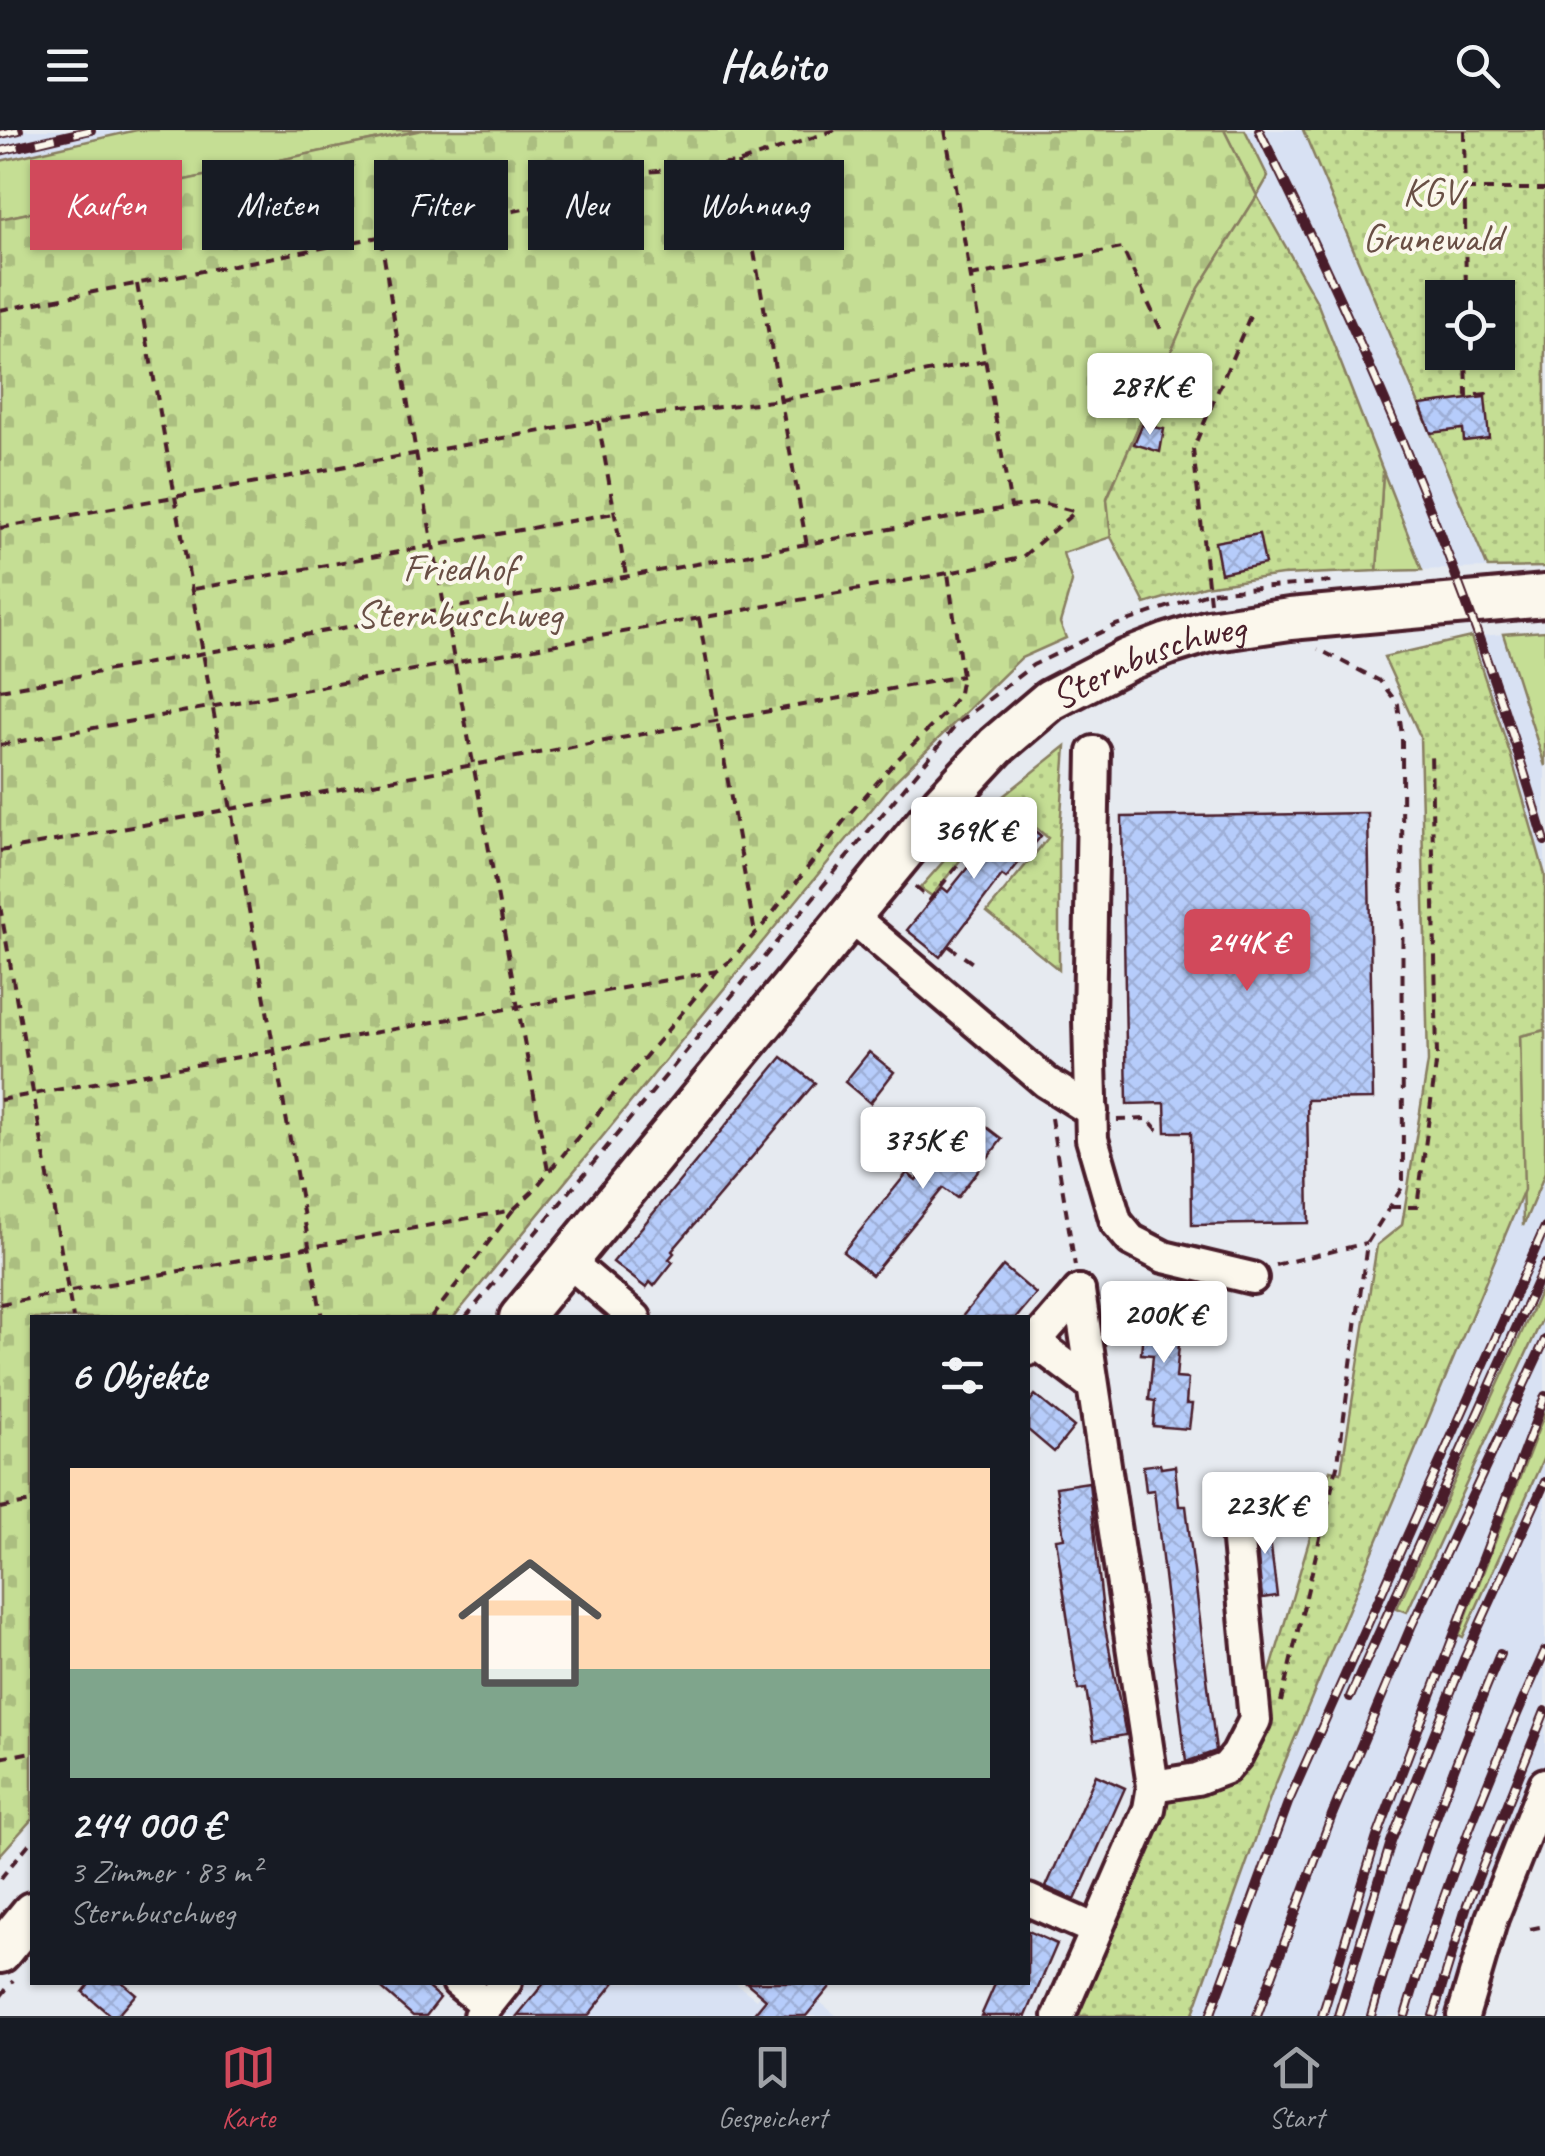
<!DOCTYPE html>
<html lang="de">
<head>
<meta charset="utf-8">
<style>
  body { margin:0; font-family:Caveat,sans-serif; background:#20242c; color:#f1f3f6; height:100vh; display:flex; flex-direction:column; font-size:38px; white-space:nowrap }
  * { box-sizing:border-box; margin:0 }
  p { font-size:32px; color:#9ea1a6 }
  .icon { flex:none; width:55px; height:55px; fill:none; stroke:currentColor; stroke-width:2; stroke-linecap:round; stroke-linejoin:round }
  .map { position:relative; flex:1; overflow:hidden }
  .sheet { position:absolute; left:30px; top:1185px; width:1000px; height:670px; display:flex; flex-direction:column; background:#171b24; border-radius:0px; box-shadow:0 2px 8px #0004 }
  .sheet>* { flex:none }
  .guide { position:absolute; left:30px; top:30px; width:1000px; height:90px; display:flex; gap:20px }
  .controls { position:absolute; left:1425px; top:150px; display:grid; gap:20px }
  .controls a { display:grid; place-items:center; width:90px; height:90px; border-radius:0px; background:#171b24; box-shadow:0 2px 8px #0004; font-size:50px }
  .price { position:absolute; translate:-50% -85px; padding:0 22px; border-radius:10px; background:#fff; color:#222; font-size:32px; line-height:65px; filter:drop-shadow(0 2px 5px #0008) }
  .price::after { content:''; position:absolute; left:50%; top:60px; width:30px; height:22px; margin-left:-15px; background:inherit; clip-path:polygon(0 0,100% 0,50% 100%) }
  .price.on { background:#d1495b; color:#fff }
  ul { padding:0; list-style:none }
  li { display:grid; align-content:center; gap:20px; height:530px; padding:0 40px }
  li span { display:grid; place-items:center; height:310px; border-radius:0px; color:#555 }
  li>.icon { margin-inline-start:auto }
  span .icon { width:180px; height:180px; fill:#fffc; stroke-width:1 }
  li b { font-size:42px }
  h2 { display:flex; justify-content:space-between; align-items:center; height:120px; padding:0 40px; font-size:42px }
  .chip { padding:0 35px; border-radius:0px; background:#171b24; box-shadow:0 2px 8px #0004; font-size:35px; line-height:90px }
  .chip.on { background:#d1495b; color:#fff }
  header { display:flex; justify-content:space-between; align-items:center; height:130px; padding:0 40px; background:#171b24; font-size:45px; font-weight:700 }
  .dock { display:flex; justify-content:space-around; align-items:center; height:140px; border-top:2px solid #363941; background:#171b24; font-size:28px; color:#9ea1a6 }
  .dock a { display:grid; justify-items:center; gap:5px }
  .dock .on { color:#d1495b }
  .map>svg:first-child { display:block }
</style>
</head>
<body>
<header><svg class="icon" aria-label="menu" viewBox="0 0 24 24"><path d="M4 6h16M4 12h16M4 18h16"/></svg>Habito<svg class="icon" aria-label="search" viewBox="0 0 24 24"><circle cx="10" cy="10" r="6"/><path d="M15 15l6 6"/></svg></header>
<div class="map">
<svg width="1545" height="1886" viewBox="0 0 1545 1886">
  <defs>
    <pattern id="cemetery-stones" width="16" height="16" patternUnits="userSpaceOnUse" patternTransform="scale(2.5)"><rect width="16" height="16" fill="#c5de94"/><path d="M2 7V4a2 2 0 0 1 4 0v3zM10 15v-3a2 2 0 0 1 4 0v3z" fill="#abbe80"/></pattern>
    <pattern id="park-dots" width="8" height="8" patternUnits="userSpaceOnUse" patternTransform="scale(2.5)"><rect width="8" height="8" fill="#c5de94"/><path d="M2 2h.1M6 6h.1" fill="none" stroke="#abbe80" stroke-width="1.8" stroke-linecap="round"/></pattern>
    <pattern id="building-cross-hatch" width="8" height="8" patternUnits="userSpaceOnUse" patternTransform="scale(2.5)"><rect width="8" height="8" fill="#b6ccfb"/><path d="M0 0l8 8M0 8l8-8" fill="none" stroke="#9eafd7"/></pattern>
  </defs>
  <rect width="100%" height="100%" fill="#e6eaf0"/>
  <filter id="ink" filterUnits="userSpaceOnUse"><feTurbulence type="fractalNoise" baseFrequency=".01" numOctaves="2"/><feDisplacementMap in="SourceGraphic" scale="20" xChannelSelector="R" yChannelSelector="G"/><feConvolveMatrix kernelMatrix="1 2 1 2 8 2 1 2 1" color-interpolation-filters="sRGB"/></filter>
  <g filter="url(#ink)">
    <g fill="#d8e1f3">
      <polygon points="0,0 136,0 0,31"/>
      <polygon points="1224,0 1303,0 1488,438 1377,441 1383,341 1317,172"/>
      <polygon points="1503,504 1545,636 1545,745 1510,623 1471,507"/>
      <polygon points="1545,900 1545,1696 1520,1752 1483,1886 1192,1886 1271,1665 1524,1060 1520,906"/>
      <polygon points="527,1852 735,1853 756,1869 772,1853 797,1853 837,1886 500,1886"/>
    </g>
    <g fill="#c5de94" stroke="#887e60" stroke-width="2.5">
      <polygon points="137,0 422,0 0,89 0,31"/>
      <polygon points="1224,0 1245,0 1268,47 1257,66"/>
      <polygon points="1383,341 1422,440 1377,441"/>
      <polygon points="1545,501 1545,636 1503,504"/>
      <polygon points="1545,900 1545,1043 1523,1096 1520,906"/>
      <polygon points="1545,1151 1545,1183 1407,1482 1397,1478"/>
      <polygon points="1545,1282 1545,1325 1463,1507 1459,1505"/>
    </g>
    <polygon fill="url(#cemetery-stones)" stroke="#887e60" stroke-width="2.5" points="422,0 1224,0 1257,66 1199,158 1107,368 1111,407 1063,423 1072,452 1060,493 1066,508 1021,528 894,652 454,1187 32,1188 32,1689 0,1725 0,89"/>
    <g fill="url(#park-dots)" stroke="#887e60" stroke-width="2.5" fill-rule="evenodd">
      <path d="M1303,0h242v437l-57,1zM1442,168h56v54h-56z"/>
      <polygon points="1257,66 1317,172 1383,341 1377,441 1282,445 1204,456 1145,474 1111,407 1107,369 1199,158"/>
      <polygon points="1471,507 1510,623 1545,745 1545,900 1520,906 1524,1060 1271,1665 1192,1886 1077,1886 1166,1668 1241,1640 1330,1340 1341,1342 1377,1115 1402,1095 1428,932 1420,606 1384,527"/>
      <polygon points="1066,616 1059,712 1059,840 987,782 1048,708 1006,672 932,766 920,758 997,671"/>
    </g>
    <g fill="url(#building-cross-hatch)" stroke="#4a1f2b" stroke-width="2.5">
      <polygon points="1485,267 1489,308 1464,311 1463,299 1431,303 1420,275"/>
      <polygon points="1142,295 1164,299 1160,322 1134,314"/>
      <polygon points="1259,404 1265,434 1221,443 1215,412"/>
      <polygon points="1007,678 1041,706 1006,748 1002,745 940,827 907,800 942,757 948,762 977,726 972,722"/>
      <polygon points="1368,683 1373,969 1307,970 1309,1093 1192,1095 1191,1002 1166,1002 1165,973 1127,974 1122,687"/>
      <polygon points="869,922 894,942 870,973 845,952"/>
      <polygon points="782,927 815,953 672,1121 674,1123 669,1129 673,1132 654,1156 650,1152 646,1158 613,1132"/>
      <polygon points="968,983 1002,1009 957,1068 943,1058 872,1145 843,1122 907,1043 916,1050"/>
      <polygon points="1003,1136 1036,1164 1016,1188 961,1188"/>
      <polygon points="1139,1174 1176,1177 1174,1202 1180,1203 1176,1248 1188,1249 1186,1274 1192,1274 1189,1299 1153,1296 1155,1271 1149,1270 1153,1225 1141,1224 1143,1199 1137,1199"/>
      <polygon points="1035,1265 1074,1297 1054,1322 1028,1300 1028,1274"/>
      <polygon points="1160,1334 1161,1338 1175,1336 1179,1376 1186,1376 1216,1621 1186,1632 1154,1360 1146,1361 1143,1336"/>
      <polygon points="1089,1352 1104,1492 1126,1605 1094,1610 1086,1559 1078,1560 1056,1409 1064,1408 1056,1357"/>
      <polygon points="1267,1385 1277,1466 1262,1468 1254,1387"/>
      <polygon points="1096,1645 1125,1658 1075,1770 1046,1757"/>
      <polygon points="1028,1801 1057,1814 1026,1886 981,1886 996,1852 1028,1852"/>
      <polygon points="91,1852 122,1852 136,1864 117,1886 111,1886 83,1862"/>
      <polygon points="374,1852 421,1852 440,1868 426,1886 413,1886"/>
      <polygon points="545,1852 615,1852 588,1886 517,1886"/>
      <polygon points="746,1852 834,1852 806,1886 752,1886 766,1869"/>
    </g>
    <g fill="none" stroke-linecap="round" stroke-linejoin="round">
      <g stroke="#4a1f2b" stroke-width="38">
        <g id="minor">
          <polyline points="1094,622 1089,890 1092,1009 1116,1092 1131,1110 1164,1127 1252,1148"/>
          <polyline points="851,786 1046,952 1092,981"/>
          <polyline points="567,1130 635,1188"/>
          <polyline points="1035,1212 1092,1255"/>
          <polyline points="1028,1220 1079,1161"/>
          <polyline points="1153,1656 1197,1649 1226,1638 1237,1625 1255,1590 1235,1380"/>
          <polyline points="1028,1770 1096,1800"/>
          <polyline points="458,1852 487,1876"/>
          <polyline points="479,1886 506,1852"/>
          <polyline points="1059,1886 1149,1679 1153,1656 1079,1161"/>
          <polyline points="1463,1886 1492,1788 1545,1654"/>
        </g>
      </g>
      <g stroke="#4a1f2b" stroke-width="48">
        <g id="major">
          <path id="s1" d="M520,1188l423,-515 53,-57 54,-46 77,-40 41,-16 41,-13 81,-12 255,-23"/>
          <polyline points="0,1822 32,1783"/>
        </g>
      </g>
      <g stroke="#4a1f2b" stroke-width="4" stroke-dasharray="10 8" stroke-linecap="butt">
        <polyline points="945,0 1011,377"/>
        <polyline points="1464,0 1466,168"/>
        <polyline points="738,33 807,416"/>
        <polyline points="1465,59 1545,59"/>
        <polyline points="381,109 416,323 548,1041"/>
        <polyline points="970,146 1122,118 1163,204"/>
        <polyline points="137,154 322,1188"/>
        <polyline points="0,180 550,74 647,42 738,33 835,0"/>
        <polyline points="1466,222 1467,266 1486,264 1490,272"/>
        <polyline points="598,291 626,446"/>
        <polyline points="0,398 598,291 781,270 985,231"/>
        <polyline points="194,459 614,383"/>
        <polyline points="1210,472 1193,319 1251,184"/>
        <polyline points="699,488 754,798"/>
        <polyline points="0,560 1011,377 1042,373 1073,381"/>
        <polyline points="0,615 948,443"/>
        <polyline points="0,721 962,546"/>
        <polyline points="915,757 930,770 972,717 974,719"/>
        <polyline points="0,776 73,1188"/>
        <polyline points="949,816 974,834"/>
        <polyline points="0,970 717,841"/>
        <polyline points="1051,988 1075,1136"/>
        <polyline points="1117,990 1148,989 1162,1005"/>
        <polyline points="1390,1077 1417,1077 1437,927 1431,622"/>
        <polyline points="1275,1135 1367,1113"/>
        <polyline points="0,1174 513,1080 532,1062 717,841 730,831 765,793 850,683 896,631 946,582 959,563 962,546 948,443 1021,428 1075,382"/>
        <polyline points="431,1188 513,1080"/>
        <polyline points="465,1188 958,593 1033,535 1116,495 1210,462 1331,452"/>
        <polyline points="0,1378 32,1372"/>
        <polyline points="1281,1572 1338,1332 1367,1113 1403,1056 1402,606 1398,574 1380,551 1318,519"/>
        <polyline points="0,1628 32,1622"/>
        <polyline points="0,1749 32,1710"/>
        <polyline points="1530,1799 1545,1796"/>
        <polyline points="0,1867 13,1851"/>
      </g>
      <use href="#minor" stroke="#fbf7ec" stroke-width="30"/>
      <use href="#major" stroke="#fbf7ec" stroke-width="40"/>
      <g stroke="#4a1f2b" stroke-width="10">
        <g id="rail">
          <path d="M1259,0c113,228 215,466 286,711"/>
          <polyline points="0,4 19,0"/>
          <polyline points="0,21 91,0"/>
          <polyline points="1350,1567 1545,1134"/>
          <polyline points="1210,1886 1288,1673 1545,1097"/>
          <polyline points="1257,1886 1332,1685 1411,1497 1545,1210"/>
          <polyline points="1322,1886 1377,1707 1545,1266"/>
          <polyline points="1338,1886 1391,1712 1464,1529 1545,1352"/>
          <path d="M1371,1886c36,-124 79,-243 129,-362"/>
          <path d="M1405,1886c37,-126 86,-246 140,-365"/>
          <polyline points="1433,1886 1467,1775 1545,1581"/>
        </g>
      </g>
      <use href="#rail" stroke="#fbf7ec" stroke-width="6" stroke-dasharray="19" stroke-linecap="butt"/>
    </g>
  </g>
  <g text-anchor="middle" stroke-width="8" stroke-linejoin="round" paint-order="stroke">
    <g font-size="40" fill="#694f45" stroke="#fbf7ec">
      <text x="1432" y="75">KGV<tspan x="1432" dy="46">Grunewald</tspan></text>
      <text x="459" y="451">Friedhof<tspan x="459" dy="46">Sternbuschweg</tspan></text>
    </g>
    <g font-size="40" fill="#4a1f2b" stroke="#fbf7ec">
      <text dy="14" stroke="none"><textPath href="#s1" startOffset="922">Sternbuschweg</textPath></text>
    </g>
  </g>
</svg>
<div class="controls">
<a><svg class="icon" aria-label="locate" viewBox="0 0 24 24"><circle cx="12" cy="12" r="6"/><path d="M12 2v4M12 18v4M2 12h4M18 12h4"/></svg></a>
</div>
<b class="price" style="left:1150px;top:308px">287K €</b>
<b class="price" style="left:974px;top:752px">369K €</b>
<b class="price on" style="left:1247px;top:864px">244K €</b>
<b class="price" style="left:923px;top:1062px">375K €</b>
<b class="price" style="left:1164px;top:1236px">200K €</b>
<b class="price" style="left:1265px;top:1427px">223K €</b>
<div class="guide">
<a class="chip on">Kaufen</a>
<a class="chip">Mieten</a>
<a class="chip">Filter</a>
<a class="chip">Neu</a>
<a class="chip">Wohnung</a>
</div>
<section class="sheet">
<h2>6 Objekte<svg class="icon" aria-label="filters" viewBox="0 0 24 24"><path d="M4 7h16M4 17h16"/><circle cx="9" cy="7" r="2"/><circle cx="15" cy="17" r="2"/></svg></h2>
<ul>
<li><span style="background:linear-gradient(#ffd9b3 65%,#7fa58c 0)"><svg class="icon" aria-label="home" viewBox="0 0 24 24"><path d="M3 11l9-7 9 7M6 9v11h12V9"/></svg></span><div><b>244 000 €</b><p>3 Zimmer · 83 m²</p><p>Sternbuschweg</p></div></li>
</ul>
</section>
</div>
<nav class="dock">
<a class="on"><svg class="icon" aria-label="map" viewBox="0 0 24 24"><path d="M3 6l6-2 6 2 6-2v14l-6 2-6-2-6 2zM9 4v14M15 6v14"/></svg>Karte</a>
<a><svg class="icon" aria-label="saved" viewBox="0 0 24 24"><path d="M7 4h10v16l-5-4-5 4z"/></svg>Gespeichert</a>
<a><svg class="icon" aria-label="home" viewBox="0 0 24 24"><path d="M3 11l9-7 9 7M6 9v11h12V9"/></svg>Start</a>
</nav>
</body>
</html>
